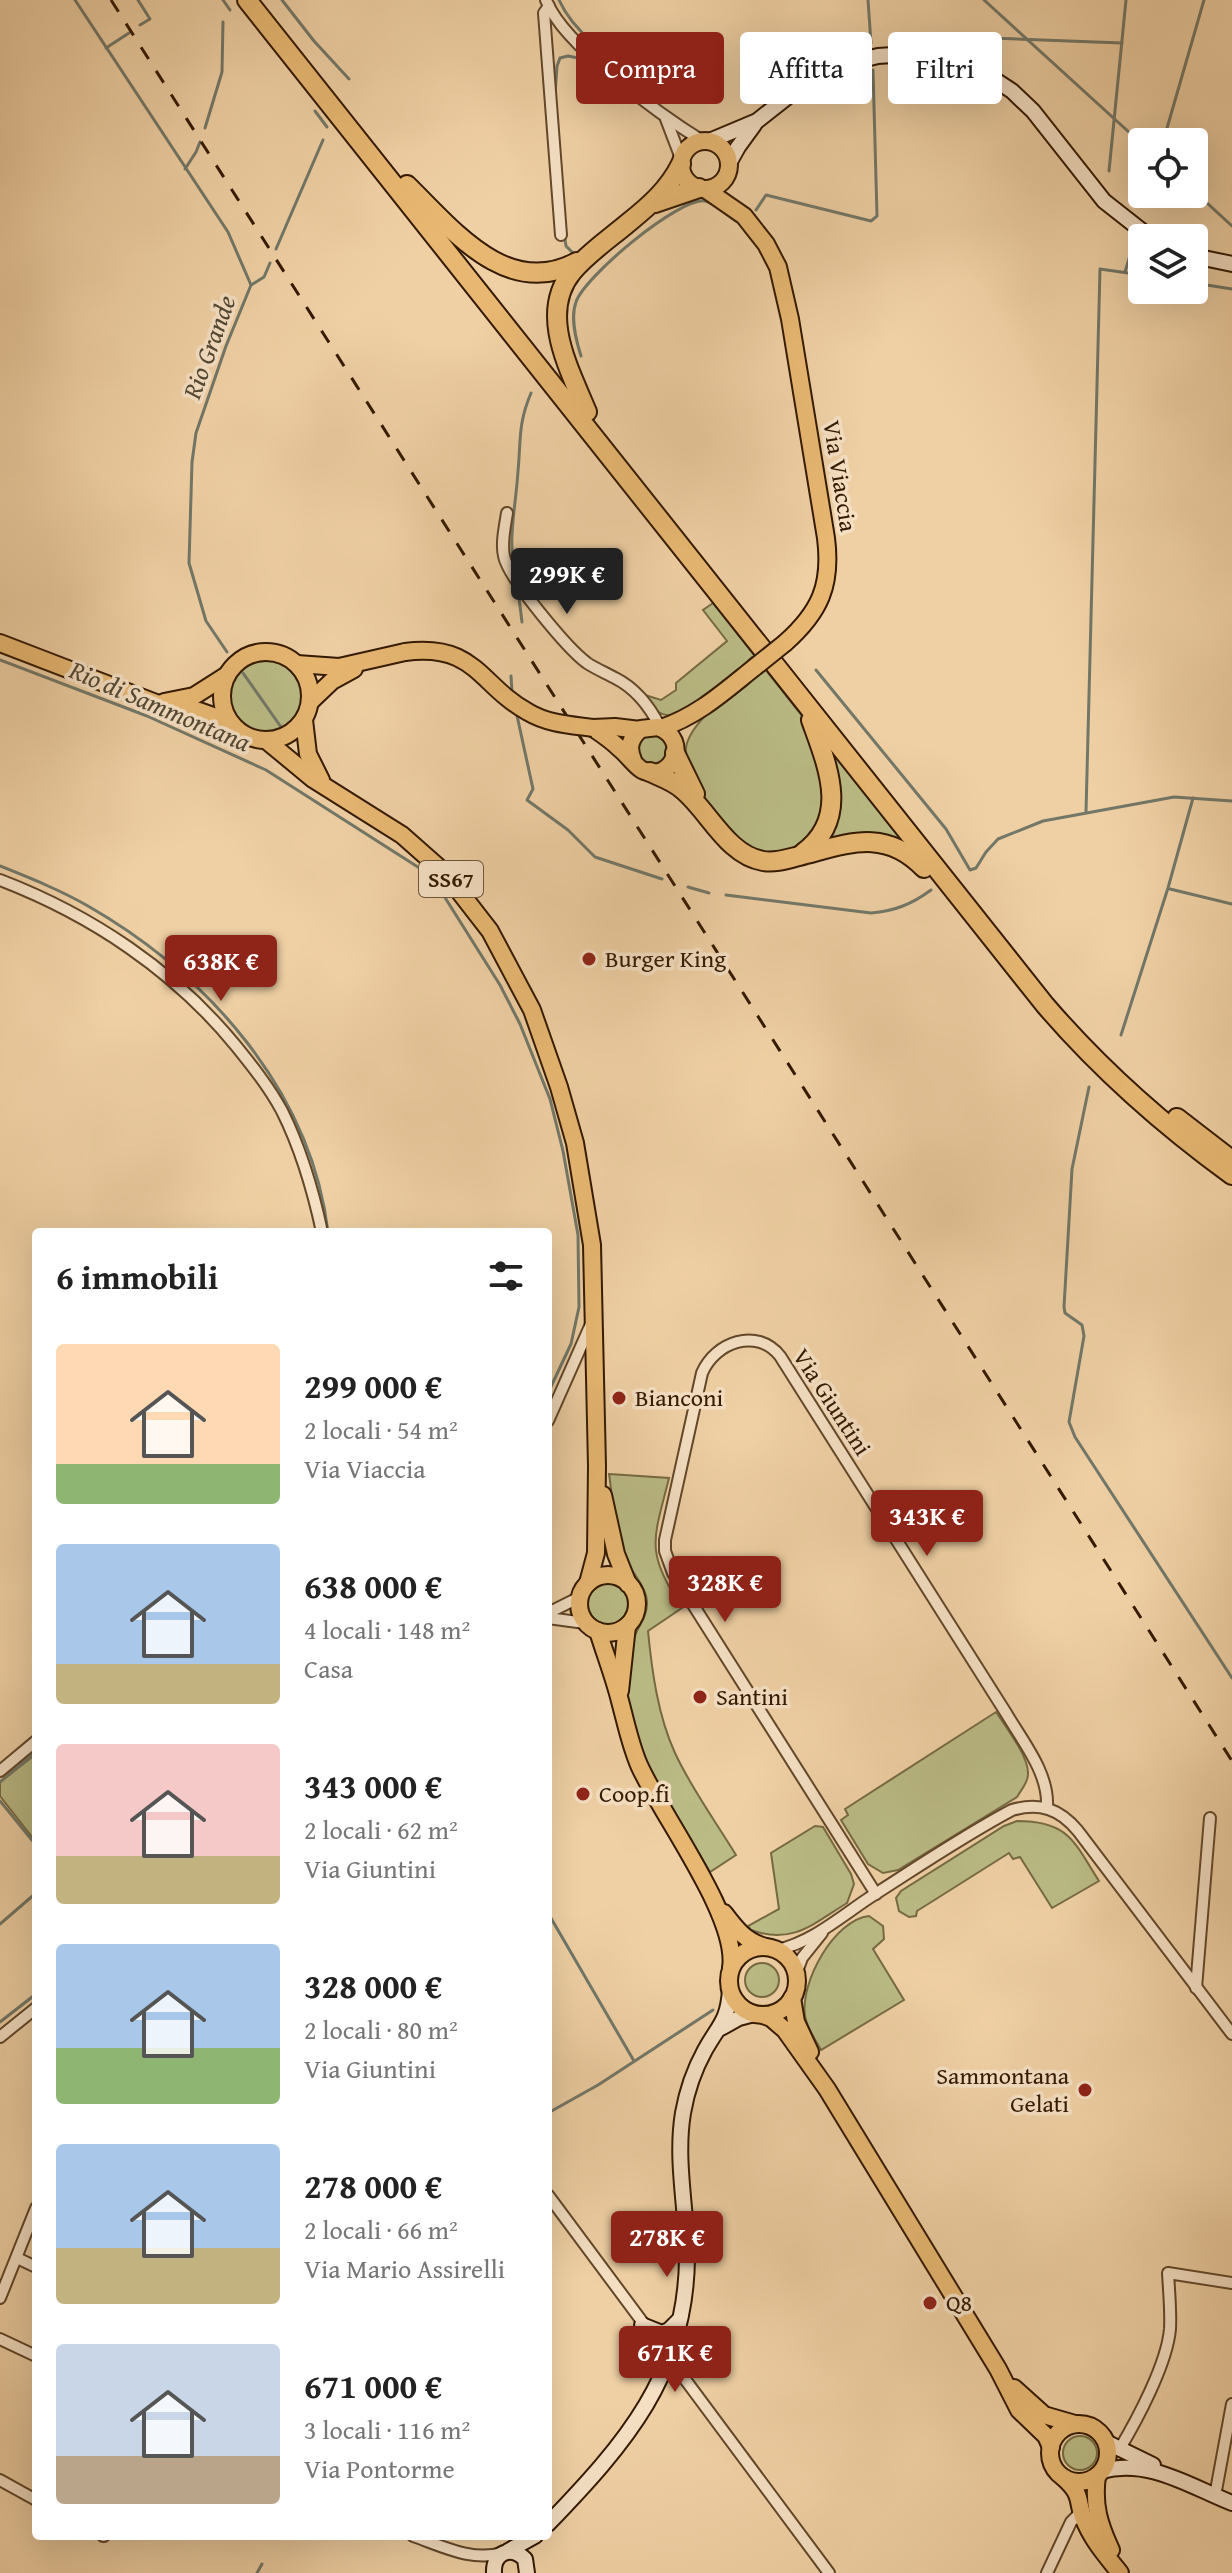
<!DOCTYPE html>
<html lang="it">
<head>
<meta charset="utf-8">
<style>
  body { margin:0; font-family:"Gentium Book Plus",serif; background:#f2f2f2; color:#222; height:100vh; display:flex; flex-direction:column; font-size:30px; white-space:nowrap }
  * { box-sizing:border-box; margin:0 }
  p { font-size:26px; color:#767676 }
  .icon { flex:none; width:44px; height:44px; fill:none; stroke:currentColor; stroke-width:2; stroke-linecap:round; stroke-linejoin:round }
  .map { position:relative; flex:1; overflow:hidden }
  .details { position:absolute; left:32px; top:1228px; width:520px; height:1312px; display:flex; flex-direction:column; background:#fff; border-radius:8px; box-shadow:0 8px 32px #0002 }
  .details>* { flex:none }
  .guide { position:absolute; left:576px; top:32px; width:536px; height:72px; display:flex; gap:16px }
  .tools { position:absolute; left:1128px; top:128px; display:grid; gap:16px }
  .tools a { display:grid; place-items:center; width:80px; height:80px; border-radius:8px; background:#fff; box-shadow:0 8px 32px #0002; font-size:40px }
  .price { position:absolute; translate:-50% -68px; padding:0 18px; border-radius:8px; background:#8f2418; color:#fff; font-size:26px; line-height:52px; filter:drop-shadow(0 2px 4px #0008) }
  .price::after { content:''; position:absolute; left:50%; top:48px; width:24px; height:18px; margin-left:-12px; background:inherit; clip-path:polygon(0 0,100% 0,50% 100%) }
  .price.current { background:#222; color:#fff }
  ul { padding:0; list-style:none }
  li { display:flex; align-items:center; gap:24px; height:200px; padding:0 24px }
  li span { display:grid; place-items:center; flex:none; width:224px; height:160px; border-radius:8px; color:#555 }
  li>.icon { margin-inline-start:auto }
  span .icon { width:96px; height:96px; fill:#fffc; stroke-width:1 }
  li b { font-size:34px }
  h2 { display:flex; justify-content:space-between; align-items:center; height:96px; padding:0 24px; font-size:34px }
  .chip { padding:0 28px; border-radius:8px; background:#fff; box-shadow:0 8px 32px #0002; font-size:28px; line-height:72px }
  .chip.current { background:#8f2418; color:#fff }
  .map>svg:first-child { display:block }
</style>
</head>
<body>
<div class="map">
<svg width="1232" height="2573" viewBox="0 0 1232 2573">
  <rect width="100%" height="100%" fill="#efd0a4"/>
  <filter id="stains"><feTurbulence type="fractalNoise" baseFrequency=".0025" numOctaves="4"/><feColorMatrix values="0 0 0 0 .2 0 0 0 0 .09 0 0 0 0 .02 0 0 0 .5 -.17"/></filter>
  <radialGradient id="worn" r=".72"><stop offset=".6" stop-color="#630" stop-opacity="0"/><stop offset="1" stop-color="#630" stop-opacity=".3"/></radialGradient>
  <g fill="#babb85" stroke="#766a42" stroke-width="2">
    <path d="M713,603l89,113 6,11 7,14 12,70 -22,36c-11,2 -26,9 -36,8 -7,-1 -23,-8 -29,-12 -19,-15 -61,-76 -53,-100 9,-28 52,-55 75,-71l-10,-15c-18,16 -69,74 -95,54 -5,-3 -9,-11 -12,-16l16,5 15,-10v-7l51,-42 -24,-31z"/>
    <circle cx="266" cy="697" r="36"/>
    <circle cx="652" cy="749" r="15"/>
    <polygon points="828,744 911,848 824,846"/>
    <path d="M609,1474l60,4c-16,64 -24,72 13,130l-34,23c4,41 10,85 27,122 16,35 41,69 61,102l-26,17c-35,-60 -85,-123 -83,-195 0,-11 2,-26 6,-36 4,-14 15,-24 14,-40 -2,-18 -19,-32 -25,-49 -9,-24 -9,-53 -13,-78z"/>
    <circle cx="608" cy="1604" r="20"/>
    <path d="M996,1712c10,15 33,45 32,62 0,9 -7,16 -11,23l-119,73 -15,3 -15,-9 -27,-44 7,-5 -3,-6z"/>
    <polygon points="36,1754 36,1842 0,1796 0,1782"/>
    <path d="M1017,1821c52,0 57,21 82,60l-47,27 -32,-51 -7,2 -4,-6 -92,58 -1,5 -7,1 -10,-6 -3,-13 5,-7 103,-65z"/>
    <path d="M815,1826l8,1 28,47 3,10 -7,19c-34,21 -55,42 -96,27l-3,-4 31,-17 -8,-56z"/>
    <path d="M869,1916l14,10 1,13 -11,10 31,51 -83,50c-6,-11 -14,-22 -16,-34 -5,-34 29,-96 64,-100z"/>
    <circle cx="762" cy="1980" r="17"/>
    <circle cx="1080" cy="2453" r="17"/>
  </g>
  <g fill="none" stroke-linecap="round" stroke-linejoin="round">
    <g stroke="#727768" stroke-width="3">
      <polyline points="75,0 228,232 251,285 226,346 196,433 192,462 189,563 206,621 227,652"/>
      <polyline points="138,0 150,19 140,25"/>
      <polyline points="223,0 230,10"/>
      <polyline points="282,0 314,41 349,79"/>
      <path d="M559,0c19,42 70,69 106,96"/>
      <polyline points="868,0 871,43"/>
      <polyline points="984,0 1142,144"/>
      <polyline points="962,37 1122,43"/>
      <polyline points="106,48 129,33"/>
      <polyline points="555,95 557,66 560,58 568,56 578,58"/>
      <polyline points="315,111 327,127"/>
      <polyline points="205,128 222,72 223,22"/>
      <polyline points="1163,142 1204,0"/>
      <polyline points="185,169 196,152 200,142"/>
      <polyline points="1109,171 1126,0"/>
      <polyline points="1194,191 1232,226"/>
      <polyline points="1145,206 1148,194"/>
      <polyline points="756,210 766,195 871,221 877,216 873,70"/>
      <polyline points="564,234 566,246 573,253"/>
      <polyline points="276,249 323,140"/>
      <polyline points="1125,272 1134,242"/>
      <polyline points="1194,283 1232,289"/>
      <polyline points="251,285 264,277 270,263"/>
      <path d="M581,356c-5,-16 -11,-38 -5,-54 8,-25 103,-105 129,-101 11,2 22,15 31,20"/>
      <path d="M514,570c-6,-34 2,-65 4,-99 3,-32 0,-47 13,-78"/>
      <polyline points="518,590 522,622"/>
      <polyline points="0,660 147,716 266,770 421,869 444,896 500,985 520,1024 550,1099 563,1151 578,1235 579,1307 571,1344 548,1393"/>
      <polyline points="816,670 946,829 970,870 976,868 986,852 998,839 1043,821 1174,797 1232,801"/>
      <polyline points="243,673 281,727"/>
      <polyline points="511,676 512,692"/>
      <polyline points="516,711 533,789 527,800 568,830 595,857 662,879"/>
      <polyline points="1086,812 1100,269 1142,275"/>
      <path d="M0,866c30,12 60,24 88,40 120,69 223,185 240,326"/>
      <polyline points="688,887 709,893"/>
      <polyline points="1170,889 1232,904"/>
      <path d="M726,895l145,18c24,-2 41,-9 60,-23"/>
      <polyline points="1121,1035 1168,888 1193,798"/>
      <polyline points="1089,1087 1072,1169 1064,1307 1065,1313 1082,1325 1084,1336 1069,1422 1075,1437 1232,1678"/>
      <polyline points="0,1782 36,1752"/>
      <polyline points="0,1801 36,1845"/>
      <polyline points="548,1913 634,2061"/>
      <polyline points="0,1924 36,1893"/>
      <polyline points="0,2022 36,1994"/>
      <polyline points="548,2113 598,2085 713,2010"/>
      <polyline points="257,2573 262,2564"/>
    </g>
    <g stroke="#624729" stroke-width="14">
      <g id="street">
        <path d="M546,0c17,45 116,116 158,142"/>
        <polyline points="549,6 544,13 561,235"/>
        <polyline points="666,119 682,161"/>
        <path d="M507,513c-2,13 -6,30 -3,43 4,22 64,93 83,107 9,6 19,10 28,15 20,10 35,29 45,49"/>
        <path d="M0,880c91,35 174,90 236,166 17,21 33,41 46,65 19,38 31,79 40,121"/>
        <polyline points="548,1421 591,1324"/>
        <polyline points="548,1613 580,1597"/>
        <polyline points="548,1618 585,1623"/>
        <polyline points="0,1771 36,1741"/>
        <path d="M876,1894l-203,-321 -8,-22v-11l37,-167c13,-31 55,-46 78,-17l226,357c17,29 43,60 41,94"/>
        <path d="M777,1950c35,-8 62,-32 92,-52 47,-30 94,-62 143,-88 28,-8 48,-1 66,21l154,203"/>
        <polyline points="796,1974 802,1958 822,1933"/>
        <polyline points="1196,1988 1210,1818"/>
        <polyline points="0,2037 36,2008"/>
        <polyline points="548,2195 829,2573"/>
        <polyline points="17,2258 36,2267"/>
        <polyline points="0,2298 36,2208"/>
        <polyline points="0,2339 36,2356"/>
        <path d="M1119,2450c18,-30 48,-86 51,-121 1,-18 -1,-38 -2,-56l64,10"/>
        <polyline points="0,2480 36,2500"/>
        <polyline points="1215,2496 1232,2404"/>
        <polyline points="103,2536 104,2536"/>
        <path d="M413,2536c29,10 59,26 89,17"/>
        <polyline points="1047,2573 1071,2522 1081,2512"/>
      </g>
    </g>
    <g stroke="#331900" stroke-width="18">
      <g id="secondary">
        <polyline points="707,142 757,121 804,84 841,65 878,56 908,54 930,56 983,72 1012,91 1033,111 1104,201 1151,238"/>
        <polyline points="728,165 738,147 754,125"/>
        <polyline points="1194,256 1232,264"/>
        <polyline points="721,2028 739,2018 754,2014"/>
        <polyline points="642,2325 662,2333 669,2330 679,2320"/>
        <polyline points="1106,2442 1153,2465"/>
        <path d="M1101,2471c48,-13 88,15 131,32"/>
        <path d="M548,2524c77,-80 138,-149 139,-266 0,-48 -12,-97 -4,-145 4,-23 11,-43 22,-63 14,-25 23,-29 25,-60"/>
        <polyline points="508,2551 535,2536"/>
        <path d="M494,2573c-1,-20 16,-28 31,-14l2,14"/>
      </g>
    </g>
    <g stroke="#331900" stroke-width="20">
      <g id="primary">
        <circle cx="705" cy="165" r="24"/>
        <path d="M705,189l39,27 22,28 12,23 12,52 36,219c6,47 -6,74 -41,105"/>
        <polyline points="0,643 169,708 199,711 230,722"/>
        <circle cx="266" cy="696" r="44"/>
        <polyline points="297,664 339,667 405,652"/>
        <polyline points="164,702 194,696 227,675"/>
        <polyline points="310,702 332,681 354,669"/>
        <polyline points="304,720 308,754 321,780"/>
        <path d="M593,728c9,6 18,12 26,20 8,6 15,17 23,22 29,14 50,-30 16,-43l-17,2c-10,8 -14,18 -8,31"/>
        <polyline points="593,728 615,727 640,730"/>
        <path d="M661,728c37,-12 65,-38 94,-61"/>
        <polyline points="267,741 313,779 402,835 445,873 490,931 532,1010 559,1087 575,1143 592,1245 597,1466 596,1553 588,1583"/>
        <polyline points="603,1495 616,1554 628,1584"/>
        <circle cx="608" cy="1604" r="29"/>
        <path d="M598,1631c7,23 16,46 22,70 6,22 10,43 19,64 22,50 100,152 92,203"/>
        <polyline points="620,1691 627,1626"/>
        <path d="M724,1913c12,16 22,29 42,34"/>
        <circle cx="763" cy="1981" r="34"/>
        <polyline points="792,1998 796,2022 810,2052"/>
        <polyline points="763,2015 771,2018 785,2030 827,2089 998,2369 1019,2410 1046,2436 1051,2447"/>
        <polyline points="1014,2388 1044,2415 1075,2424"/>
        <circle cx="1079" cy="2453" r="29"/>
        <path d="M1097,2476c-4,29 2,48 14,74"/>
        <path d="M1064,2478c21,19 11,24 22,46 8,18 22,34 34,49"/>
      </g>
    </g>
    <g stroke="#331900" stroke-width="22">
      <g id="highway">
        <path d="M247,0l798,1005c55,64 118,120 187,170"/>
        <path d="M407,185c45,44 100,115 170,77"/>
        <polyline points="655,203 699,188"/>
        <path d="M587,412c-17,-42 -49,-98 -15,-140 16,-19 37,-33 56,-49 21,-17 41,-34 53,-59"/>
        <polyline points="675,753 695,794"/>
        <path d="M650,772c11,5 23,9 32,17 27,22 45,66 81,72 13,2 24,-2 36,-5 48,-12 85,-29 125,12"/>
        <path d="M803,853c48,-35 24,-88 8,-133"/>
        <polyline points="1177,1118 1229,1158"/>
      </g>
    </g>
    <use href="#street" stroke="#f5e0c4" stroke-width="10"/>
    <use href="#secondary" stroke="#f5e0c4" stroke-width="14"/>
    <use href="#primary" stroke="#e8b872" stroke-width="16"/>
    <use href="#highway" stroke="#e8b872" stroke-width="18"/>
    <polyline stroke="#331900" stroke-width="3" stroke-dasharray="14 14" stroke-linecap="butt" points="111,0 1232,1761"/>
    <g stroke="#331900" stroke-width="20" stroke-linecap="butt">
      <g id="primary-bridge">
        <path d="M405,652c71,-9 74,33 123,60 20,12 43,13 65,16"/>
        <polyline points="755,667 785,643"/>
      </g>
    </g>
    <use href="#primary-bridge" stroke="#e8b872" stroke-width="16"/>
  </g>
  <g fill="#8f2418" stroke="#f5e0c4" stroke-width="3">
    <circle cx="589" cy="959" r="8"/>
    <circle cx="619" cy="1398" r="8"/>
    <circle cx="700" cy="1697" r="8"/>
    <circle cx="583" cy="1794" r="8"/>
    <circle cx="1085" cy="2090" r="8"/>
    <circle cx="930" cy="2303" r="8"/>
  </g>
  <g text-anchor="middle" stroke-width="7" stroke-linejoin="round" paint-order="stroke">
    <rect fill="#f5e0c4" stroke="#6d553b" stroke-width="2" x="419" y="861" width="64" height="36" rx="6"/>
    <g font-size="22" font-weight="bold" fill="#331900">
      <text x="451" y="887">SS67</text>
    </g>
    <g font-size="24" fill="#331900" stroke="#f5e0c4">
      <text transform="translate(840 476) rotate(81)" y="8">Via Viaccia</text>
      <text transform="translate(832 1402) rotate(57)" y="8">Via Giuntini</text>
    </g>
    <g font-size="24" fill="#331900" stroke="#f5e0c4" text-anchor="start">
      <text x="605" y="967">Burger King</text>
      <text x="635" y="1406">Bianconi</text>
      <text x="716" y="1705">Santini</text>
      <text x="599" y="1802">Coop.fi</text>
      <text x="1069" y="2084" text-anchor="end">Sammontana<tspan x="1069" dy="28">Gelati</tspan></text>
      <text x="946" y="2311">Q8</text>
    </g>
    <g font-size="26" font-style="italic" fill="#524834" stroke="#f5e0c4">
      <text transform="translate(209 347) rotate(-70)" y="9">Rio Grande</text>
      <text transform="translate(160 706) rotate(23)" y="9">Rio di Sammontana</text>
    </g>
  </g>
  <rect width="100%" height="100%" filter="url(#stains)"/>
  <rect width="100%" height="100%" fill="url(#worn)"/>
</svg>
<div class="tools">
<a><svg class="icon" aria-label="locate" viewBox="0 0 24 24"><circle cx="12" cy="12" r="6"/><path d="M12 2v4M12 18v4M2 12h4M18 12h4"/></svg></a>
<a><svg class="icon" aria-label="layers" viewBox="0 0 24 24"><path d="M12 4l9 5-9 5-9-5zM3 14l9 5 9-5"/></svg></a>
</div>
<b class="price current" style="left:567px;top:616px">299K €</b>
<b class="price" style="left:221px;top:1003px">638K €</b>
<b class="price" style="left:927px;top:1558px">343K €</b>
<b class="price" style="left:725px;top:1624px">328K €</b>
<b class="price" style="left:667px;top:2279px">278K €</b>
<b class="price" style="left:675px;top:2394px">671K €</b>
<div class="guide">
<a class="chip current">Compra</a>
<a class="chip">Affitta</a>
<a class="chip">Filtri</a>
</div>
<section class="details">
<h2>6 immobili<svg class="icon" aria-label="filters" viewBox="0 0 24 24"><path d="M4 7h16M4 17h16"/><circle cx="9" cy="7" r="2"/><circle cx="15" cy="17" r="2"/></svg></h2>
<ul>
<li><span style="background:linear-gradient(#ffd9b3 75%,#8fb573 0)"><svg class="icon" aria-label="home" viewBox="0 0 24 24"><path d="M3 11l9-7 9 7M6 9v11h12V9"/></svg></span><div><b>299 000 €</b><p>2 locali · 54 m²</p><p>Via Viaccia</p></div></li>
<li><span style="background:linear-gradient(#a9c7e8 75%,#c2b280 0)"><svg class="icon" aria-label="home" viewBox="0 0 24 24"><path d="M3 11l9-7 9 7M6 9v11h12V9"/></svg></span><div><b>638 000 €</b><p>4 locali · 148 m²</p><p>Casa</p></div></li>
<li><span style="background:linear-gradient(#f6c9c9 70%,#c2b280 0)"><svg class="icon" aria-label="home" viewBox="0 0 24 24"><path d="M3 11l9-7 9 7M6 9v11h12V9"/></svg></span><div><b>343 000 €</b><p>2 locali · 62 m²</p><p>Via Giuntini</p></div></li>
<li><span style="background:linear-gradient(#a9c7e8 65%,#8fb573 0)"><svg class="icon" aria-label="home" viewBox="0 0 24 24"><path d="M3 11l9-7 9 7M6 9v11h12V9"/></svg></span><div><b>328 000 €</b><p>2 locali · 80 m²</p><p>Via Giuntini</p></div></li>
<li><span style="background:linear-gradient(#a9c7e8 65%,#c2b280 0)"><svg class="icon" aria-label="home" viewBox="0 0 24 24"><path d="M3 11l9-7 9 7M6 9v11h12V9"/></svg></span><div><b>278 000 €</b><p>2 locali · 66 m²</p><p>Via Mario Assirelli</p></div></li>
<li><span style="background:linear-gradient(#c9d6e8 70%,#b9a48a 0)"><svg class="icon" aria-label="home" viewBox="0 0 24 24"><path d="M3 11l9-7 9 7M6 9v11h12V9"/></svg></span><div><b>671 000 €</b><p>3 locali · 116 m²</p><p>Via Pontorme</p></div></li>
</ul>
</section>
</div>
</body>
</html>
